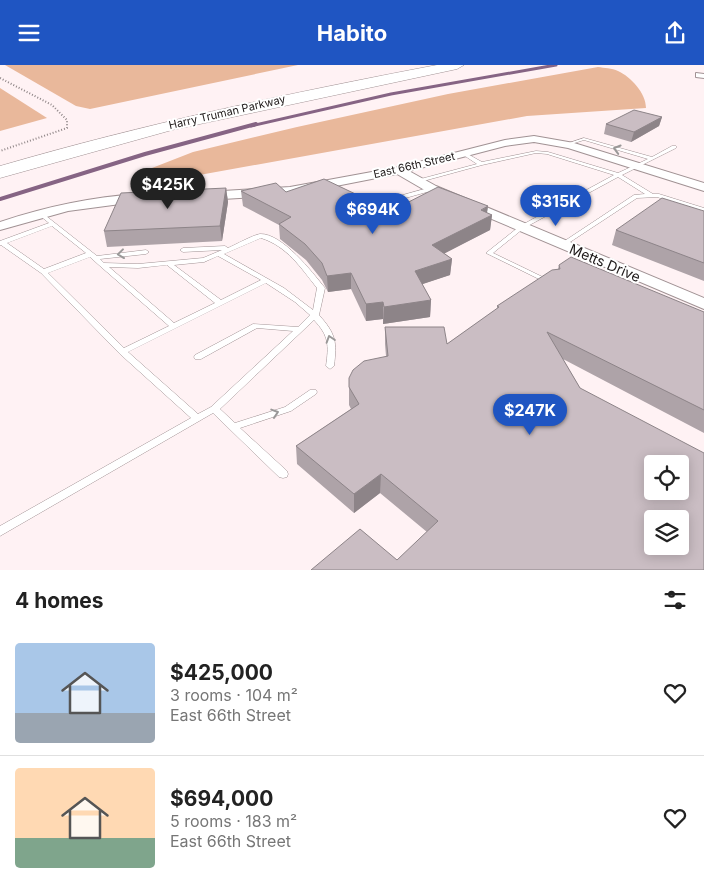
<!DOCTYPE html>
<html lang="en">
<head>
<meta charset="utf-8">
<style>
  body { margin:0; font-family:Inter,sans-serif; background:#f6f6f6; color:#222; height:100vh; display:flex; flex-direction:column; font-size:19px; white-space:nowrap }
  * { box-sizing:border-box; margin:0 }
  p { font-size:16px; color:#767676 }
  .icon { flex:none; width:28px; height:28px; fill:none; stroke:currentColor; stroke-width:2; stroke-linecap:round; stroke-linejoin:round }
  .map { position:relative; height:505px; overflow:hidden }
  .details { display:flex; flex-direction:column; background:#fff; flex:1 }
  .details>* { flex:none }
  .fabs { position:absolute; left:644px; top:390px; display:grid; gap:10px }
  .fabs a { display:grid; place-items:center; width:45px; height:45px; border-radius:5px; background:#fff; box-shadow:0 2px 12px #0003; font-size:25px }
  .price { position:absolute; translate:-50% -42px; padding:0 11px; border-radius:18px; background:#1f55c2; color:#fff; font-size:16px; line-height:32px; filter:drop-shadow(0 1px 2px #0008) }
  .price::after { content:''; position:absolute; left:50%; top:30px; width:15px; height:11px; margin-left:-8px; background:inherit; clip-path:polygon(0 0,100% 0,50% 100%) }
  .price.on { background:#222; color:#fff }
  ul { padding:0; list-style:none }
  li { display:flex; align-items:center; gap:15px; height:125px; padding:0 15px }
  li+li { border-top:1px solid #e0e0e0 }
  li span { display:grid; place-items:center; flex:none; width:140px; height:100px; border-radius:5px; color:#555 }
  li>.icon { margin-inline-start:auto }
  span .icon { width:60px; height:60px; fill:#fffc; stroke-width:1 }
  li b { font-size:21px }
  h2 { display:flex; justify-content:space-between; align-items:center; height:60px; padding:0 15px; font-size:21px }
  header { display:flex; justify-content:space-between; align-items:center; height:65px; padding:0 15px; background:#1f55c2; color:#fff; font-size:22px; font-weight:700 }
  .map>svg:first-child { display:block }
</style>
</head>
<body>
<header><svg class="icon" aria-label="menu" viewBox="0 0 24 24"><path d="M4 6h16M4 12h16M4 18h16"/></svg>Habito<svg class="icon" aria-label="share" viewBox="0 0 24 24"><path d="M12 15V3M7 8l5-5 5 5M5 13v7h14v-7"/></svg></header>
<div class="map">
<svg width="704" height="505" viewBox="0 0 704 505">
  <rect width="100%" height="100%" fill="#fff2f4"/>
  <g fill="#e9b89b">
    <polygon points="5,0 298,0 90,44 76,41"/>
    <path d="M598,2c6,1 14,1 20,4 13,6 28,22 28,37l-119,8 -383,69 -10,-10 59,-23 104,-25 151,-33z"/>
    <polygon points="0,23 47,53 0,66"/>
  </g>
  <g fill="none" stroke-linecap="round" stroke-linejoin="round">
    <polyline stroke="#866484" stroke-width="3" points="251,61 391,29 556,0"/>
    <polyline stroke="#866484" stroke-width="4" points="0,134 145,89 256,59"/>
    <g stroke="#a19294" stroke-width="1">
      <g id="service">
        <polygon points="584,73 652,92 672,81 676,81 676,83 622,110 653,129 659,129 704,143 704,147 657,132 637,133 564,181 560,181 560,179 634,130 645,129 618,112 524,163 493,188 551,216 552,217 551,218 549,219 486,188 520,161 614,110 547,89 536,88 482,100 416,118 413,116 477,99 462,89 462,87 464,87 482,97 536,86 548,87 618,108 648,94 584,75 568,80 566,79"/>
        <polygon points="432,122 435,124 434,125 377,141 365,136 368,134 377,137"/>
        <path d="M41,147l56,44 49,-6 3,2 -3,2 -46,5 4,4 34,1 65,-6 19,-8 -39,2 -3,-2 3,-2 42,-2 3,2c7,-3 25,-13 32,-14 22,-1 52,38 65,54l-6,27c17,19 18,27 15,51l-4,3 -4,-3c3,-21 3,-30 -12,-46l-94,89 15,14 50,-16 25,-17h6l1,2 -1,2 -25,17 -51,17 47,43 1,3 -1,3 -4,1 -4,-1 -66,-64 -213,123v-10l191,-108 -71,-64 -79,-81 -40,-28h-1v-4l49,-18 -10,-8v-2zM52,161l34,27 -42,16 -37,-26zM261,173c26,8 40,30 56,50l-4,22 -29,-22 -60,-34zM218,191l43,24 -40,20 -47,-35 30,-3zM90,192l10,9 69,60 -45,22 -76,-75zM167,200l48,38 -41,20 -65,-56 29,1zM266,218l29,19 15,13 -12,12 -45,-3 -58,31 -1,2 1,2h6l56,-31 36,3 -82,76 -13,7 -70,-62z"/>
      </g>
    </g>
    <g stroke="#a19294" stroke-width="2">
      <g id="minor">
        <polygon points="696,8 704,9 704,13 696,12"/>
        <polygon points="534,71 574,78 704,118 704,126 568,83 534,77 505,81 409,106 436,121 704,233 704,244 428,127 397,109 290,130 206,135 200,131 206,127 290,122 399,102 505,75"/>
        <path d="M139,129l6,4 -2,3 -75,10 -68,19v-8c45,-15 91,-25 139,-28z"/>
      </g>
    </g>
    <g stroke="#a19294" stroke-width="1">
      <path id="motorway" d="M437,0h27l-7,4 -285,61 -172,48v-12c144,-42 290,-73 437,-101z"/>
    </g>
    <polyline stroke="#8f8687" stroke-width="2" stroke-dasharray="1 2" stroke-linecap="butt" points="0,13 52,40 67,55 67,63 0,86"/>
    <use href="#service" fill="#fff" fill-rule="evenodd"/>
    <use href="#minor" fill="#fff" fill-rule="evenodd"/>
    <use href="#motorway" fill="#fff" fill-rule="evenodd"/>
  </g>
  <g fill="#aea3a8">
    <polygon points="662,52 659,61 631,77 604,69 606,59"/>
    <polygon points="226,123 228,137 222,176 107,182 104,166"/>
    <polygon points="241,126 286,127 391,146 488,141 487,148 492,150 490,165 444,188 452,194 450,210 422,219 431,235 430,252 383,259 383,254 366,256 351,224 328,227 322,215 306,195 280,174 279,160 243,141"/>
    <polygon points="704,146 704,216 612,180 616,165"/>
    <polygon points="559,200 704,247 704,368 563,294 580,323 397,495 427,467 380,428 354,448 297,399 296,381 351,344 349,340 349,322 386,291 385,279 385,262 447,279 497,244 497,241 558,204"/>
  </g>
  <g fill="#8d8488">
    <polygon points="662,52 659,61 631,77 634,67"/>
    <polygon points="226,123 228,137 222,176 220,161"/>
    <polygon points="488,141 486,153 492,150 490,165 430,196 432,180"/>
    <polygon points="452,194 450,210 414,222 415,206"/>
    <polygon points="351,208 351,224 328,227 327,211"/>
    <polygon points="431,235 430,252 383,259 384,242"/>
    <polygon points="383,237 383,254 366,256 366,239"/>
    <polygon points="381,409 380,428 354,448 354,429"/>
  </g>
  <g fill="#cabdc3" stroke="#8d8488" fill-rule="evenodd">
    <polygon points="634,45 662,52 634,67 606,59"/>
    <polygon points="324,114 391,146 438,122 488,141 481,145 492,150 432,180 452,194 415,206 431,235 384,242 383,237 366,239 351,208 327,211 322,198 305,179 279,159 291,152 241,126 276,118 286,127"/>
    <polygon points="226,123 220,161 104,166 121,128"/>
    <polygon points="662,133 704,146 704,198 616,165"/>
    <path d="M571,192l133,55v98l-157,-78 33,56 124,65v117h-393l49,-41 37,31 41,-39 -57,-47 -27,20 -58,-48 63,-42 -10,-17v-9l4,-8 11,-9 24,-5 -3,-29h59l3,17 52,-37 -2,-1 55,-36 8,-1 -1,-4zM652,399h28v27h-28zM652,454h28v27h-28z"/>
  </g>
  <defs><path id="oneway-chevron" d="M-2-3.5L2.5 0L-2 3.5" fill="none" stroke-width="1.6" stroke-linecap="round" stroke-linejoin="round" transform="scale(1.25)"/></defs>
  <g stroke="#9a9898">
    <use href="#oneway-chevron" transform="translate(617 84) rotate(-164)"/>
    <use href="#oneway-chevron" transform="translate(121 189) rotate(173)"/>
    <use href="#oneway-chevron" transform="translate(330 274) rotate(-108)"/>
    <use href="#oneway-chevron" transform="translate(275 348) rotate(-18)"/>
  </g>
  <g text-anchor="middle" stroke-width="4" stroke-linejoin="round" paint-order="stroke">
    <g font-size="11" fill="#1e1919" stroke="#fff">
      <text transform="translate(227 47) rotate(-13)" y="4">Harry Truman Parkway</text>
      <text transform="translate(414 100) rotate(-13)" y="4">East 66th Street</text>
    </g>
    <g font-size="14" fill="#1e1919" stroke="#fff">
      <text transform="translate(605 198) rotate(23)" y="5">Metts Drive</text>
    </g>
  </g>
</svg>
<div class="fabs">
<a><svg class="icon" aria-label="locate" viewBox="0 0 24 24"><circle cx="12" cy="12" r="6"/><path d="M12 2v4M12 18v4M2 12h4M18 12h4"/></svg></a>
<a><svg class="icon" aria-label="layers" viewBox="0 0 24 24"><path d="M12 4l9 5-9 5-9-5zM3 14l9 5 9-5"/></svg></a>
</div>
<b class="price on" style="left:168px;top:145px">$425K</b>
<b class="price" style="left:556px;top:162px">$315K</b>
<b class="price" style="left:373px;top:170px">$694K</b>
<b class="price" style="left:530px;top:371px">$247K</b>
</div>
<section class="details">
<h2>4 homes<svg class="icon" aria-label="filters" viewBox="0 0 24 24"><path d="M4 7h16M4 17h16"/><circle cx="9" cy="7" r="2"/><circle cx="15" cy="17" r="2"/></svg></h2>
<ul>
<li><span style="background:linear-gradient(#a9c7e8 70%,#9aa5b1 0)"><svg class="icon" aria-label="home" viewBox="0 0 24 24"><path d="M3 11l9-7 9 7M6 9v11h12V9"/></svg></span><div><b>$425,000</b><p>3 rooms · 104 m²</p><p>East 66th Street</p></div><svg class="icon" aria-label="heart" viewBox="0 0 24 24"><path d="M12 20l-8-8c-3-5 5-10 8-4 3-6 11-1 8 4z"/></svg></li>
<li><span style="background:linear-gradient(#ffd9b3 70%,#7fa58c 0)"><svg class="icon" aria-label="home" viewBox="0 0 24 24"><path d="M3 11l9-7 9 7M6 9v11h12V9"/></svg></span><div><b>$694,000</b><p>5 rooms · 183 m²</p><p>East 66th Street</p></div><svg class="icon" aria-label="heart" viewBox="0 0 24 24"><path d="M12 20l-8-8c-3-5 5-10 8-4 3-6 11-1 8 4z"/></svg></li>
</ul>
</section>
</body>
</html>
